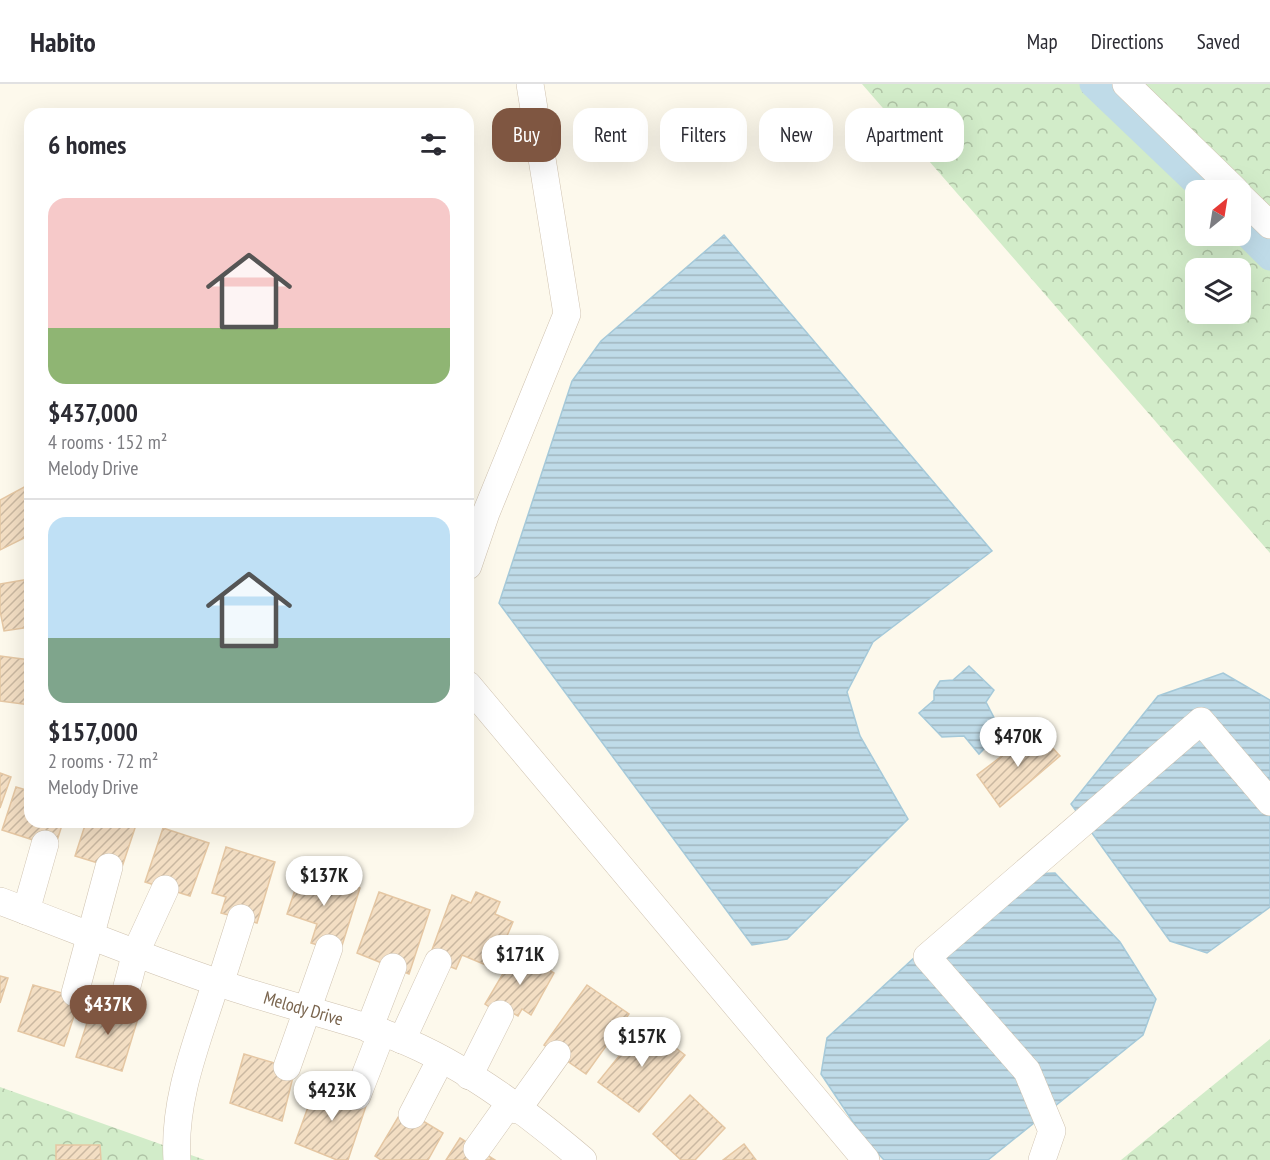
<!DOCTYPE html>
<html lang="en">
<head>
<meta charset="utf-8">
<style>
  body { margin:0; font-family:"PT Sans Narrow",sans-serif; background:#f2f2f3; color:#2b2b33; height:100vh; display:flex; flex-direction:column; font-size:22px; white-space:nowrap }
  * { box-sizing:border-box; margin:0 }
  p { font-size:20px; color:#7c7c81 }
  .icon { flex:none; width:33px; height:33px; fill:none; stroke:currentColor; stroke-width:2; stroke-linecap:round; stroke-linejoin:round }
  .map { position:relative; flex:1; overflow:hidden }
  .panel { position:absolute; left:24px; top:24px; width:450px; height:720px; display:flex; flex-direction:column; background:#fff; border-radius:18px; box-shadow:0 6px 24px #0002 }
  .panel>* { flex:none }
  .hud { position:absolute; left:492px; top:24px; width:570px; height:54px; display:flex; gap:12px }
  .needle { width:39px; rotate:30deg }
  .buttons { position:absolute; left:1185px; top:96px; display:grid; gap:12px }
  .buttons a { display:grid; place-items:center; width:66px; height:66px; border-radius:12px; background:#fff; box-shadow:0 6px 24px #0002; font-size:30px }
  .price { position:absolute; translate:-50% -51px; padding:0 14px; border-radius:21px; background:#fff; color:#222; font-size:20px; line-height:39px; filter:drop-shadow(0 2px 3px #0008) }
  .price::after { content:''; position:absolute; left:50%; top:36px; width:18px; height:14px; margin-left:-9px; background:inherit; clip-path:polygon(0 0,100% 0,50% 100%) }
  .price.active { background:#7f5641; color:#fff }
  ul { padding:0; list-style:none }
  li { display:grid; align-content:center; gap:12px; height:318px; padding:0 24px }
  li+li { border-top:2px solid #e1e1e2 }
  li span { display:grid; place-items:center; height:186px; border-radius:18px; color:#555 }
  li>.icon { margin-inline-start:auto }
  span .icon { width:108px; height:108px; fill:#fffc; stroke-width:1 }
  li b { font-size:26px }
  h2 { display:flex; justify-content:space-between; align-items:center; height:72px; padding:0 24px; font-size:26px }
  .tag { padding:0 21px; border-radius:18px; background:#fff; box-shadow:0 6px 24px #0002; font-size:21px; line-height:54px }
  .tag.active { background:#7f5641; color:#fff }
  header { display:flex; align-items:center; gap:36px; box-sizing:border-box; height:84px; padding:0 30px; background:#fff; border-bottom:2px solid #e1e1e2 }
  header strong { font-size:28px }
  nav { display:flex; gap:33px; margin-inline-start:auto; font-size:21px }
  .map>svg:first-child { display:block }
</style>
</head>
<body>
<header>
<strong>Habito</strong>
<nav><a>Map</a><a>Directions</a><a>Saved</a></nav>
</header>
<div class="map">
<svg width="1270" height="1076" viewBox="0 0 1270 1076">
  <defs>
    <pattern id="forest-crowns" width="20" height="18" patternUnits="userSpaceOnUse" patternTransform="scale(1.5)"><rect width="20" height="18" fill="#d2ecc9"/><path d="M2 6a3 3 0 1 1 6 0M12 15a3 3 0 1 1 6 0" fill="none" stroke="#afc3a5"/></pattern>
    <pattern id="water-rules" width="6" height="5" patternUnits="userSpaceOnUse" patternTransform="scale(1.5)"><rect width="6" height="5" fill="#bfdbe8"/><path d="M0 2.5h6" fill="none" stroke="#a0b5be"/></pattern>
    <pattern id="building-hatch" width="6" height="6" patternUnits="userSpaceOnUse" patternTransform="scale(1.5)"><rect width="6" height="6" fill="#f3dec3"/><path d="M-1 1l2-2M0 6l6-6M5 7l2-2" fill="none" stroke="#cab8a1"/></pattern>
  </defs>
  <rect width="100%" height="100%" fill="#fdf9ec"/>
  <g fill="url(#forest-crowns)" fill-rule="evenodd">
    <path d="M862,0h408v469zM1196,106h44v46h-44zM1196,184h44v46h-44z"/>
    <polygon points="1270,955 1270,1076 1121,1076"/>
    <polygon points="0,1003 205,1076 0,1076"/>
  </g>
  <g fill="url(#water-rules)" stroke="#a5c9d9" stroke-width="1.5">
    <polygon points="724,151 992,467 873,558 847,608 860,652 908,735 787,855 752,861 499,519 572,297 601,257"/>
    <polygon points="969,582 994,606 986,618 1001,647 979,670 964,652 942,653 919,629 934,616 934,607 940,597 953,596"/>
    <polygon points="1223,589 1270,616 1270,823 1207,869 1170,857 1071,720 1158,612"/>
    <polygon points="1055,789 1120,858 1156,915 1143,951 988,1076 884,1076 863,1053 821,990 827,954 991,803 1023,790"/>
  </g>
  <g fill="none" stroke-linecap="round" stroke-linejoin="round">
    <g stroke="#bfdbe8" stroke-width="27">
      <polyline points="1093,0 1204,106"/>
      <polyline points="1240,143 1270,173"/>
    </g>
  </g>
  <g fill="url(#building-hatch)" stroke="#e5c7a3" stroke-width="1.5">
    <polygon points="28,401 30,451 0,466 0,416"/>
    <polygon points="30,495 30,543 4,547 0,527 0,500"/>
    <polygon points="0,572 30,576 30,621 0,617"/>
    <polygon points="1036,646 1060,672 1000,723 977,691"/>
    <polygon points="0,689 11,693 0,724"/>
    <polygon points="16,703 30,707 30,738 63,738 55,763 2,746"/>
    <polygon points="86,738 137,738 121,786 75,772"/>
    <polygon points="163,744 209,759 190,812 145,798"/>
    <polygon points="226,763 275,778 257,839 221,829 226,813 212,809"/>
    <polygon points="302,785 360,804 340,868 311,859 317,840 287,830"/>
    <polygon points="379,808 430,826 409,890 357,869"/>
    <polygon points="476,808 500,818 495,830 513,838 493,884 462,871 456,885 429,874 452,811 471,819"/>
    <polygon points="517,866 554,889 531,931 522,925 518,932 509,927 506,934 485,920"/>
    <polygon points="0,892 8,894 0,919"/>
    <polygon points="33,901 80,914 64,962 18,947"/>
    <polygon points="587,901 629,930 586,990 544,961"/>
    <polygon points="94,917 139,931 122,987 76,973"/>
    <polygon points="645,940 685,971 639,1028 598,998"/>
    <polygon points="244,970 295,985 282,1037 230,1019"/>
    <polygon points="317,998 368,1016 348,1076 337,1076 295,1059"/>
    <polygon points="690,1011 725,1044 695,1076 681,1076 653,1050"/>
    <polygon points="403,1025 443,1049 428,1076 381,1076 375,1072"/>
    <polygon points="460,1054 495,1076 446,1076"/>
    <polygon points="744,1060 756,1076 723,1076"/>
    <polygon points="56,1061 100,1061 101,1076 56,1076"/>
  </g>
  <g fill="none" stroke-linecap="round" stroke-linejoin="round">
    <g stroke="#d0c3b0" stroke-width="28">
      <g id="minor">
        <polyline points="1126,0 1235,106"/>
        <polyline points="1240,112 1270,141"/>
        <polyline points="468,482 486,429 567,230 530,0"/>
        <polyline points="468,601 866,1076"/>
        <path id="s1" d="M0,817c72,27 144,57 216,81 55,19 111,32 165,50 74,25 143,78 202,128"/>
        <polyline points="26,827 45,760"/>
        <polyline points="220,900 241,834"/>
        <polyline points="75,909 109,783"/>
        <polyline points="121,925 136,868 165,805"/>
        <polyline points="369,945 393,883"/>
        <polyline points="402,956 438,878"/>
        <polyline points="287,983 329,864"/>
        <polyline points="469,992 500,930"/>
        <polyline points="357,1012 382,948"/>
        <polyline points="517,1026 557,970"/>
        <polyline points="412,1031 441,975"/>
        <polyline points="477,1065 509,1020"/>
        <path d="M177,1076c-4,-62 21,-120 39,-178"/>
        <polyline points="1042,1076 1052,1047 1027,987 927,873 1201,637 1270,718"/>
      </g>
    </g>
    <use href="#minor" stroke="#fff" stroke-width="27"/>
  </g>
  <g text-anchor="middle" stroke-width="5" stroke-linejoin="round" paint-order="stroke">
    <g font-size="18" fill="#79644d" stroke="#fffcf3">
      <text dy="6" stroke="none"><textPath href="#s1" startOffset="322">Melody Drive</textPath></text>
    </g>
  </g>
</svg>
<div class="buttons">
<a><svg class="needle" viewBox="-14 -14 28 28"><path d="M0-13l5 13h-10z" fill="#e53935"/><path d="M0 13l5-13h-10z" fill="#7c7c81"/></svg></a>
<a><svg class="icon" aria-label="layers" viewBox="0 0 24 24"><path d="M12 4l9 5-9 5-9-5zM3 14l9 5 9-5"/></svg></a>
</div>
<b class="price" style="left:1018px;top:684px">$470K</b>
<b class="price" style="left:324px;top:823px">$137K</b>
<b class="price" style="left:520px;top:902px">$171K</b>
<b class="price active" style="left:108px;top:952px">$437K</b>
<b class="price" style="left:642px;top:984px">$157K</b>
<b class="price" style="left:332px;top:1038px">$423K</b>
<div class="hud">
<a class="tag active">Buy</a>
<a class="tag">Rent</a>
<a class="tag">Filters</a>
<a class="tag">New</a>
<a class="tag">Apartment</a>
</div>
<section class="panel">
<h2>6 homes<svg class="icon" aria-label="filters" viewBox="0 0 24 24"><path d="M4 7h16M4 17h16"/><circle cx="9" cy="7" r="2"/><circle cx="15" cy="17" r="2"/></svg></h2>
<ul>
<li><span style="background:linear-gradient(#f6c9c9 70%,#8fb573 0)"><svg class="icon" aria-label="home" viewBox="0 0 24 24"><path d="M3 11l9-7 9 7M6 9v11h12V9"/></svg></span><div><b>$437,000</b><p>4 rooms · 152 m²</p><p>Melody Drive</p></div></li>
<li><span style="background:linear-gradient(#bfe0f5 65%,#7fa58c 0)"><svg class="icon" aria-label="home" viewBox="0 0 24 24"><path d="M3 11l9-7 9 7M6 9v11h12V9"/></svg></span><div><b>$157,000</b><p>2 rooms · 72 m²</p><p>Melody Drive</p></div></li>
</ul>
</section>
</div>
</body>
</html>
